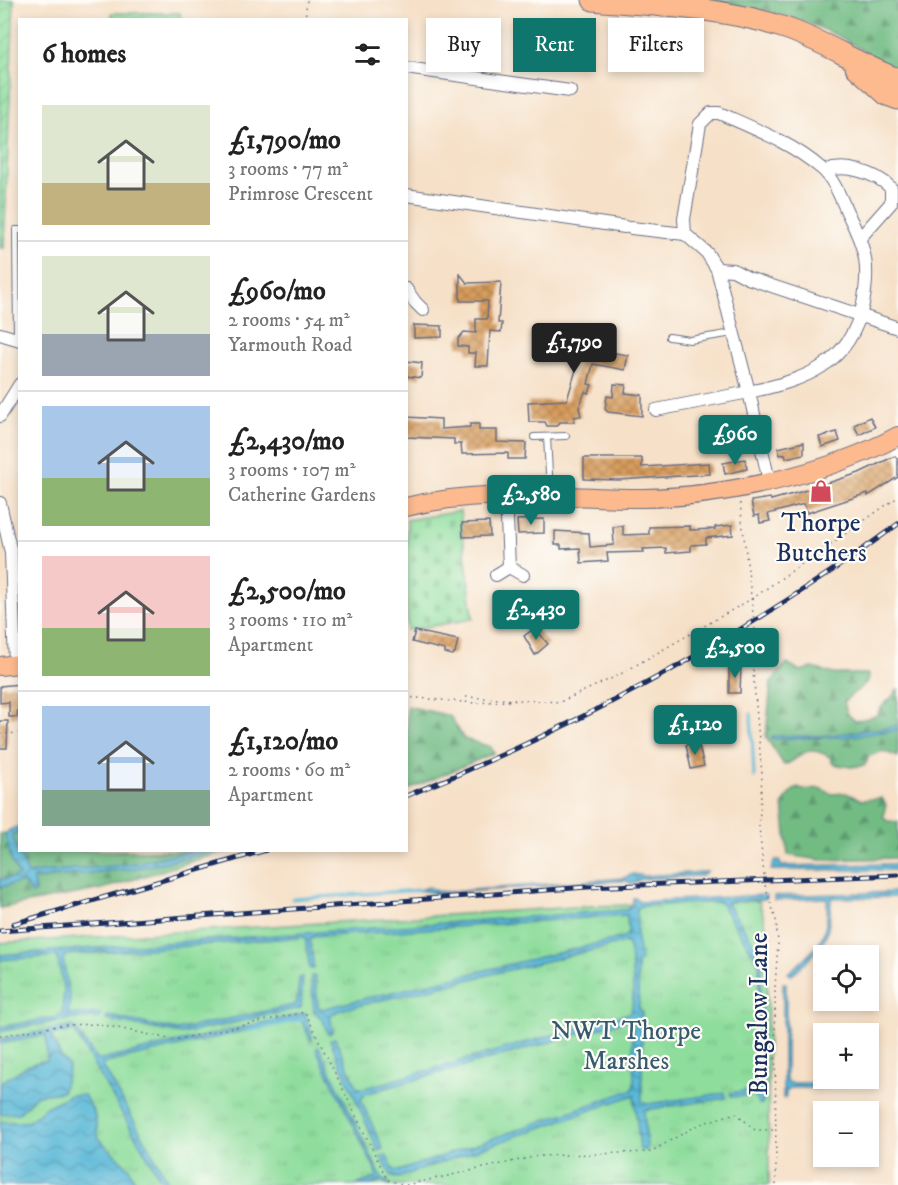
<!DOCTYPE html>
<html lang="en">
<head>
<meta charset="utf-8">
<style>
  body { margin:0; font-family:"IM FELL DW Pica",serif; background:#f6f6f6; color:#222; height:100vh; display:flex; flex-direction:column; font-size:22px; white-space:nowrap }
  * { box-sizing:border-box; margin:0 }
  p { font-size:20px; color:#767676 }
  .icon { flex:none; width:33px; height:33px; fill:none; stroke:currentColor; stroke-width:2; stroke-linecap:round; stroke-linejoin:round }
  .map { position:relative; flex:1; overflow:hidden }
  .drawer { position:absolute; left:18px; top:18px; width:390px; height:834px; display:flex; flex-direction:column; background:#fff; border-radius:0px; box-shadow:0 3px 9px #0003 }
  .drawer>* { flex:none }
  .guide { position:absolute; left:426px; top:18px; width:381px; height:54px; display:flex; gap:12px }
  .fabs { position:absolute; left:813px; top:945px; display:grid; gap:12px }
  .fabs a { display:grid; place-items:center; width:66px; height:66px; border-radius:0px; background:#fff; box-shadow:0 3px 9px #0003; font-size:30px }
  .price { position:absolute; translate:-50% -51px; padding:0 14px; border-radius:6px; background:#0f766e; color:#fff; font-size:20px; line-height:39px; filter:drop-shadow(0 2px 3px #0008) }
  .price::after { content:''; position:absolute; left:50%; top:36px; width:18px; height:14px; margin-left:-9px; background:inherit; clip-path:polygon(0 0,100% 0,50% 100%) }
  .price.selected { background:#222; color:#fff }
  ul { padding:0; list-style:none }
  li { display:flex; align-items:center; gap:18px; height:150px; padding:0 24px }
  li+li { border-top:2px solid #e0e0e0 }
  li span { display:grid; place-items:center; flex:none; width:168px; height:120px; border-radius:0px; color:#555 }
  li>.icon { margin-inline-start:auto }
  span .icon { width:72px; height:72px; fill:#fffc; stroke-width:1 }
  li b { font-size:26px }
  h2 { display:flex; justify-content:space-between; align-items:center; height:72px; padding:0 24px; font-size:26px }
  .tag { padding:0 21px; border-radius:0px; background:#fff; box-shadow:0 3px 9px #0003; font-size:21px; line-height:54px }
  .tag.selected { background:#0f766e; color:#fff }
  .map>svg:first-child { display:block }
</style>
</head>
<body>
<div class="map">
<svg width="898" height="1185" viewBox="0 0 898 1185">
  <defs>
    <pattern id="forest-firs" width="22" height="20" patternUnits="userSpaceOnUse" patternTransform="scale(1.5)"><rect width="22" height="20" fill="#72bc84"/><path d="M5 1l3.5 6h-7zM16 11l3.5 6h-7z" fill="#5d996f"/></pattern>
    <pattern id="cemetery-stones" width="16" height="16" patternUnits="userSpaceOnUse" patternTransform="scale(1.5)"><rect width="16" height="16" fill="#8edd9c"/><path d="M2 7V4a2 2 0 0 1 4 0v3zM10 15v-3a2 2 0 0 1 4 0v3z" fill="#7abe89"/></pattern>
    <pattern id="park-tufts" width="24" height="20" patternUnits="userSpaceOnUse" patternTransform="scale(1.5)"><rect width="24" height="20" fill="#8edd9c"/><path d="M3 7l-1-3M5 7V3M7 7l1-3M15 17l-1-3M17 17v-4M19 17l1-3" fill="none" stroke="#7abe89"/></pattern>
    <pattern id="garden-furrows" width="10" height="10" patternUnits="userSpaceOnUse" patternTransform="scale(1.5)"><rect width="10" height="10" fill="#8edd9c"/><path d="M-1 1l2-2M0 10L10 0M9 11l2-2" fill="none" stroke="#7abe89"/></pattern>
    <pattern id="water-waves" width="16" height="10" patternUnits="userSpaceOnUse" patternTransform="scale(1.5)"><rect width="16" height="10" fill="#59b8d7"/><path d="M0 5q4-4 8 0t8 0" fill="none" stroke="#4996b2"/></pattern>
    <pattern id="building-cross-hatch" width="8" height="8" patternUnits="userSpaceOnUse" patternTransform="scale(1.5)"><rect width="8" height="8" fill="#d89c5c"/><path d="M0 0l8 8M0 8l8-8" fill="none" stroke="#ae804f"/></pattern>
  </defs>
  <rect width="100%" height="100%" fill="#fdfcf7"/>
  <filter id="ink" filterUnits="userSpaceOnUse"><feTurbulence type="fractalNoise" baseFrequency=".0167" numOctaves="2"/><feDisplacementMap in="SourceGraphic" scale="12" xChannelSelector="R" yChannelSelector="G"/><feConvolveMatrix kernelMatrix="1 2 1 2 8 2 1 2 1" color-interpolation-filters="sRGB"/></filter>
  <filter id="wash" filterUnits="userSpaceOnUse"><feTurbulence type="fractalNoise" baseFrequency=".008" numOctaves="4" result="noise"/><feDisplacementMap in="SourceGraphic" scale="24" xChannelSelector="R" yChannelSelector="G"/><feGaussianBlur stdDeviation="1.35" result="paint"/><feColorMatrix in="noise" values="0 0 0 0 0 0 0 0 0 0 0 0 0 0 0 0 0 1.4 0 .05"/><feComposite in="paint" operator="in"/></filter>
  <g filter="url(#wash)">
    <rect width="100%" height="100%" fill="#f6e0c7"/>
    <g fill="url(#forest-firs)" stroke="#467671" stroke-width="1.5">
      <path d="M700,0h198v71c-19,-10 -37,-22 -56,-33 -45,-23 -93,-32 -142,-38z"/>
      <path d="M787,663l13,8 13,-3 20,6h35v6c-6,9 -16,13 -24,22l3,11 8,8 21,-5c5,-13 18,-17 22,-28v69l-15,-6 -14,5 -4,9 -14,2 -18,-3 -3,-7c-27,-15 -28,2 -46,8l-18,-28 5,-55z"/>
      <polygon points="407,706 450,716 464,739 491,747 494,753 407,790"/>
      <polygon points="798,787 804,790 819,788 832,794 846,793 862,800 882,798 886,805 883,816 887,821 898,822 898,858 821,860 788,855 783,804 790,793"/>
      <polygon points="19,831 20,850 226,851 102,889 0,908 0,834"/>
    </g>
    <polygon fill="url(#cemetery-stones)" stroke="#54867d" stroke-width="1.5" points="460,511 473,619 407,630 407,520"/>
    <polygon fill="url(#park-tufts)" stroke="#54867d" stroke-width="1.5" points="759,901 766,925 767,956 769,1185 0,1185 0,943 593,906"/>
    <polygon fill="url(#garden-furrows)" stroke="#54867d" stroke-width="1.5" points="0,0 14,0 4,248 0,248"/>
    <rect fill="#8edd9c" stroke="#54867d" stroke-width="1.5" x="112" y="13" width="68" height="6"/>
    <g fill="url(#water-waves)" stroke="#3a749a" stroke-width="1.5">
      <polygon points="898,726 898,730 844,737 772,739 773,736 823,736"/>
      <path d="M19,826v5l-7,5 16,38c31,-5 62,-5 93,-9 31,-4 61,-15 93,-14l-76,17 -105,11 2,13 -3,2 -9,-12 -23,5v-7l19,-4 -7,-14 -7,-27 4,-5z"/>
      <polygon points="775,860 779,860 781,866 898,864 898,870 771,870"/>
      <polygon points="706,872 702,876 641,879 632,884 627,881 617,881 437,894 419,890 429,887 436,891 448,892 624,878 633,874 644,876"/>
      <path d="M898,892v5l-67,1c-1,44 -7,47 -39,77l-4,-2c29,-26 42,-33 39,-75l-53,2v-4z"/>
      <path d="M766,895v4l-40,3 38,56 -3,14 2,132h-4l-5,-9 -23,2 -1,-4 23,-3 5,-5 1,-122 -39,-61 -79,4 -4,4v30l4,20 -4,3 2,45 3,5v89l6,2 77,-11 1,5 -82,12 3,40h-7l-6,-55 -237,83 -5,-1 -11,-20 5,-2 8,15 5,1 233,-81 2,-5 -2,-66 -267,75 -4,6 22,49 -5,2 -48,-111 5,-2 22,49 5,2 268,-76c6,-11 2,-58 -3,-71l-287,68 -10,5 3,17 -5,2 -5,-14 -9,-9 -3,-35h4l3,30 3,3 304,-72 3,-4 -1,-18 -315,22 -2,3 4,29h-4l-5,-32 -239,18 -3,4 7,40 -2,15h32v4l-29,1 -71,12v-4l58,-10 4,-3 2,-24 -7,-34 -57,4v-5l626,-45 6,-5 1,-7h3l4,4z"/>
      <polygon points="303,977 301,1008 182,1034 106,1020 107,1016 177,1030 294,1005 297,1002 299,978"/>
      <polygon points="783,983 786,983 786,1081 789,1083 828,1083 828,1088 790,1088 786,1092 786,1098 783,1098"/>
      <path d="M305,1013l7,23 -1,5 -11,-23 -198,46 68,121h-6l-90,-154 -23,4 9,20 9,12 -7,25 -25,3 -18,18 -19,1v-32c19,-8 23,-19 47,-21l-1,-26 -46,9v-5l74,-13 23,34h4z"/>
      <polygon points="319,1047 381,1177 389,1182 387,1183 381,1181 370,1185 356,1185 376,1178 377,1174 316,1049"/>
      <polygon points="70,1095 84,1095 94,1112 99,1139 129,1168 136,1185 0,1185 0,1122 28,1122 46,1107"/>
    </g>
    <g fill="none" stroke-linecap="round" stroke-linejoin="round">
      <g stroke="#59b8d7" stroke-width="3">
        <polyline points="751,714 754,777"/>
        <polyline points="292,899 419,890"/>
        <polyline points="248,1031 302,1019"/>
      </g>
    </g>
    <g id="blocks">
      <g fill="url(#building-cross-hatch)">
        <polygon points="460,274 467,283 501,282 498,323 502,323 501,332 490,331 488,366 475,366 476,353 468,353 468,347 458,346 458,339 464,332 476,333 476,319 487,319 488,301 460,301"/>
        <polygon points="414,325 442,326 442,337 414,338"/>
        <polygon points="557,325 584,328 584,331 601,337 597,350 628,355 625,370 593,364 588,384 592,385 589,393 585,392 579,408 581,416 574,417 574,422 560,422 557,426 547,426 545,422 529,422 528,402 567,400 581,353 546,343 548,332 554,333"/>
        <polygon points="406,361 422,363 421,378 406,376"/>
        <polygon points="614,384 626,385 625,393 642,395 642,416 608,412 605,409 607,396 613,397"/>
        <polygon points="406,417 441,419 441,429 470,427 470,424 479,424 479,430 497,430 497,442 526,443 525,459 508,459 508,453 462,454 461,444 454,444 454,439 406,437"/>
        <polygon points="870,417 875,427 859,435 854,425"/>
        <polygon points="837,432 840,441 822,447 819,437"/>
        <polygon points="804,442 804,454 786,458 785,454 780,455 778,448"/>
        <polygon points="895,456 898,460 898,477 868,496 868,493 807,513 804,504 768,514 770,521 760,523 759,515 754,516 751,501 770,498 771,500 800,492 859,473"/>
        <polygon points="584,458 642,458 642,467 709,463 710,474 619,480 584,479"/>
        <polygon points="745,459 747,469 725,474 723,463"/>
        <polygon points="544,519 544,533 518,534 517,520"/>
        <polygon points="489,522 490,536 463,537 462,523"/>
        <polygon points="732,525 733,535 706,538 706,544 691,545 691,551 666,553 666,548 643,549 644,552 607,553 608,561 581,563 580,548 561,549 561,545 555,545 555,531 589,533 590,547 614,545 613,527 623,526 623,535 649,534 649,527 690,526 690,530 715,529 715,527"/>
        <polygon points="535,628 548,644 535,655 524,636"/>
        <polygon points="415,631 458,640 455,653 452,655 445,653 445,650 412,642"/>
        <polygon points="729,665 741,665 740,693 729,693"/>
        <polygon points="20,684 17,717 9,717 9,702 0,703 0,686"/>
        <polygon points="0,721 8,721 7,748 0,748"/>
        <polygon points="698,742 704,766 691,769 686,745"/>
      </g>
    </g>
  </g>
  <g filter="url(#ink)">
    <use href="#blocks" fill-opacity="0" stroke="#686d83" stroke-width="1.5"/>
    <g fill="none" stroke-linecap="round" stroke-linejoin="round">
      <g stroke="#686d83" stroke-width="8">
        <g id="lane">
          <polyline points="669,337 690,340 733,333"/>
          <polyline points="17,339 16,230 20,230"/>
          <polyline points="534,437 566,436"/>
          <polyline points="547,437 550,492"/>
        </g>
      </g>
      <g stroke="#686d83" stroke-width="14">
        <g id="street">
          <polyline points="406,68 570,91"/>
          <path d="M825,171c21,-7 50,1 66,17v15l-31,35"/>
          <polyline points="406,195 625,227"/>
          <polyline points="631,228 685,234"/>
          <polyline points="717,269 733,270 748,278 898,328"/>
          <polyline points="406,289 415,302 423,310"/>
          <polyline points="0,334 20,340"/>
          <path d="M656,410l93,-18c56,-12 101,-27 114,-88 7,-38 3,-54 -14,-88 -7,-14 -14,-36 -27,-47 -30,-26 -67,-40 -103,-56h-8l-11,11 -16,95 1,15 22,19 10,16 32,123 20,89"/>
          <polyline points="0,416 20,384"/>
          <polyline points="0,503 11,553 15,665"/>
          <polyline points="509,567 523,575"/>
          <polyline points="496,575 509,567 506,495"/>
        </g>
      </g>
      <g stroke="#686d83" stroke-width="20">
        <g id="primary">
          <path d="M406,507c78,-20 158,-9 237,-9 80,-1 185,-24 255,-62"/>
          <polyline points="0,666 20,664"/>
        </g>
      </g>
      <g stroke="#686d83" stroke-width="23">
        <g id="highway">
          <path d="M593,0c63,6 131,7 192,28 39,13 74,37 113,51"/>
          <polyline points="856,67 887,95 898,99"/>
        </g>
      </g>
      <g stroke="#686d83" stroke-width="1.5" stroke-dasharray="1.5 4.5" stroke-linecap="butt">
        <polyline points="305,20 307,0"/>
        <polyline points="740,503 755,630 753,671 762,775 759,826 765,885 776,920 778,943 775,987 776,1185"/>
        <polyline points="406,697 475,703 522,700 560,702 617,676 753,598 898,497"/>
        <polyline points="466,697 515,700"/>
        <polyline points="0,734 20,733"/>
        <polyline points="0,1036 63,1025 99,1024 174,1040 305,1012 385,1175 388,1180 405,1185"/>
        <polyline points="406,1185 538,1156 650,1152 700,1124 736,1113 755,1130 776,1130"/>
      </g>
      <use href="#lane" stroke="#fff" stroke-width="6"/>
      <use href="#street" stroke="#fff" stroke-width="12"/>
      <use href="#primary" stroke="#fcba8e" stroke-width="18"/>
      <use href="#highway" stroke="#fcba8e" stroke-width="21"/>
      <g stroke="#1b2f5e" stroke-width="5">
        <g id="rail">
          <path d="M406,796c174,-70 341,-161 492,-272"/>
          <polyline points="13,924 266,850"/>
          <polyline points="0,931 587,887 898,875"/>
        </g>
      </g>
      <use href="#rail" stroke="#fdfcf7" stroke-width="3" stroke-dasharray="9" stroke-linecap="butt"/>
    </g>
  </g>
  <defs>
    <g id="shop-bare" transform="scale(1.8)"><path d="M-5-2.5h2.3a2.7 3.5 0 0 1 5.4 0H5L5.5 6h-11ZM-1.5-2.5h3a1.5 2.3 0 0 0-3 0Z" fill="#d1495b" stroke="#fdfcf7" stroke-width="2.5" paint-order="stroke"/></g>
  </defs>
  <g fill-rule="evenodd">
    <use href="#shop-bare" x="821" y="491"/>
  </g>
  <g text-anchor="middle" stroke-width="4.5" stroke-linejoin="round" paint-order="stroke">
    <g font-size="26" fill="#1b2f5e" stroke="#fdfcf7">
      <text x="821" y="531">Thorpe<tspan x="821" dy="30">Butchers</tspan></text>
    </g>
    <g font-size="26" fill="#1b2f5e" stroke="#fdfcf7">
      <text transform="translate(758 1014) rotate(-90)" y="9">Bungalow Lane</text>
    </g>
    <g font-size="26" fill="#385a6e" stroke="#fdfcf7">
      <text x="626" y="1039">NWT Thorpe<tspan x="626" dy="30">Marshes</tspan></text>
    </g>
  </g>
</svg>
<div class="fabs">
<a><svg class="icon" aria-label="locate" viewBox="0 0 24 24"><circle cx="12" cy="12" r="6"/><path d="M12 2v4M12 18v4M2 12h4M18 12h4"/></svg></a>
<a>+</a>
<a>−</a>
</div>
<b class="price selected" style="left:574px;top:374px">£1,790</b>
<b class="price" style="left:735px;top:466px">£960</b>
<b class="price" style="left:531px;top:526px">£2,580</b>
<b class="price" style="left:536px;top:641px">£2,430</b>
<b class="price" style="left:735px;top:679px">£2,500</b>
<b class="price" style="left:695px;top:756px">£1,120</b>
<div class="guide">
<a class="tag">Buy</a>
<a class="tag selected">Rent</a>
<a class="tag">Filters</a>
</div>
<section class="drawer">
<h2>6 homes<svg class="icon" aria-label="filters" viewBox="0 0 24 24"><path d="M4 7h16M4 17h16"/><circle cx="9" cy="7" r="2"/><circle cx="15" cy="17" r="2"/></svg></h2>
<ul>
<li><span style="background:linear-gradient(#dfe7d0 65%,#c2b280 0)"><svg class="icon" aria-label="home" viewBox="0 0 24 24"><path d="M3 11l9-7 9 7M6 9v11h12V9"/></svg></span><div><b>£1,790/mo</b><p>3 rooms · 77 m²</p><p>Primrose Crescent</p></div></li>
<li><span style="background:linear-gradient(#dfe7d0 65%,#9aa5b1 0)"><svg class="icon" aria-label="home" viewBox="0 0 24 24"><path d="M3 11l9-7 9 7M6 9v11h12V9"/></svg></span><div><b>£960/mo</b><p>2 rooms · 54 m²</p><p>Yarmouth Road</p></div></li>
<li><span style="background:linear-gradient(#a9c7e8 60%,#8fb573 0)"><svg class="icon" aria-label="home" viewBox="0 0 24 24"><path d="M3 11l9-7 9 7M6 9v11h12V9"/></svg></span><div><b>£2,430/mo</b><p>3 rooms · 107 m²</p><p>Catherine Gardens</p></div></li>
<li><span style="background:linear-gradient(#f6c9c9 60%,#8fb573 0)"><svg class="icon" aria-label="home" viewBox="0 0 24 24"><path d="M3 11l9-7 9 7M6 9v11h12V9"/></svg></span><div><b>£2,500/mo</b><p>3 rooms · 110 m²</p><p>Apartment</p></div></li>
<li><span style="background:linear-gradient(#a9c7e8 70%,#7fa58c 0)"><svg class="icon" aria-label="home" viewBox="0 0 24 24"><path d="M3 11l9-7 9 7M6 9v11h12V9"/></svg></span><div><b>£1,120/mo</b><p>2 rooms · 60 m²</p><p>Apartment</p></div></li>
</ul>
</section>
</div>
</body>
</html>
